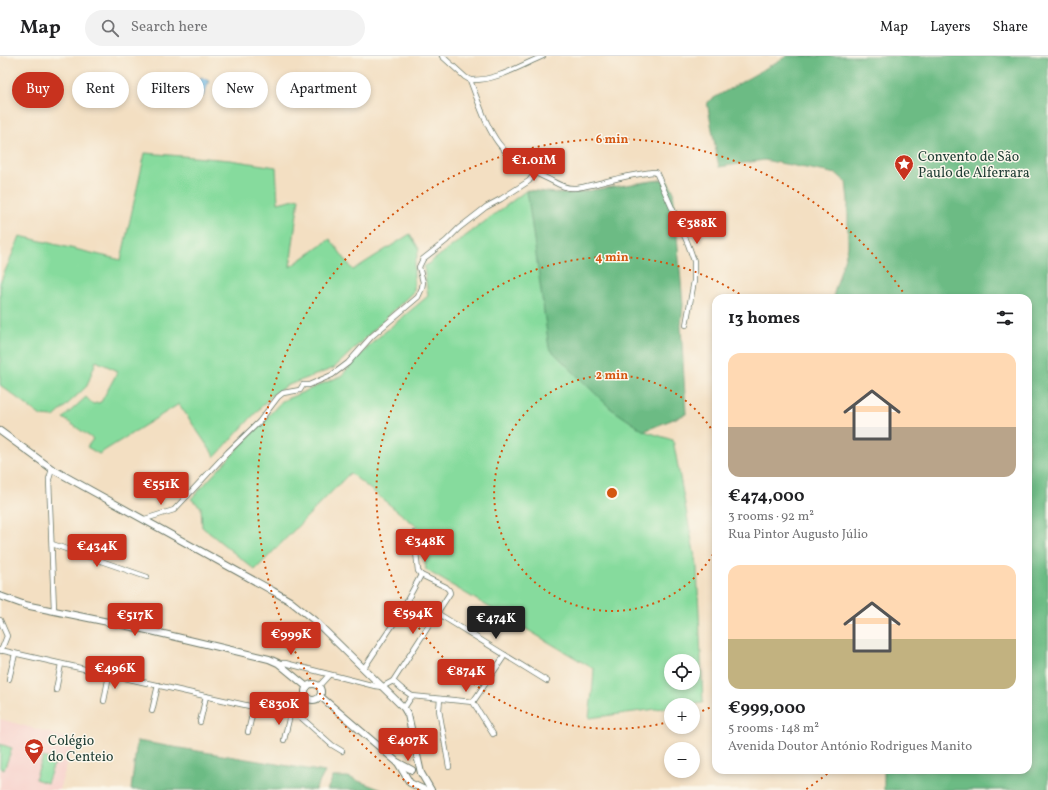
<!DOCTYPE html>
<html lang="en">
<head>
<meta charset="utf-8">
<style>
  body { margin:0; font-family:Vollkorn,serif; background:#f2f2f2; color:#202124; height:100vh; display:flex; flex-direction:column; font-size:15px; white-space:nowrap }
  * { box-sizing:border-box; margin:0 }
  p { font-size:13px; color:#757577 }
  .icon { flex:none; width:22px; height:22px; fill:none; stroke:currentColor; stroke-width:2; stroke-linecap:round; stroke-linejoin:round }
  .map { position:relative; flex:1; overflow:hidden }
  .panel { position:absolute; left:712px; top:238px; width:320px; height:480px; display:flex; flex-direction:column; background:#fff; border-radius:12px; box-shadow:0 2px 6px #0003 }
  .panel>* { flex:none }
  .guide { position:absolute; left:12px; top:16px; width:380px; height:36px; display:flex; gap:8px }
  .fabs { position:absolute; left:664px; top:598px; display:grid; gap:8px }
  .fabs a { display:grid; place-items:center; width:36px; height:36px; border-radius:50%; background:#fff; box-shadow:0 2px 6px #0003; font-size:20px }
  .price { position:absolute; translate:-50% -34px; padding:0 9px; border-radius:4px; background:#c8321e; color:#fff; font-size:13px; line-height:26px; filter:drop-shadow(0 1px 2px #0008) }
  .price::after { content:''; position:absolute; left:50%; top:24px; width:12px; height:9px; margin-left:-6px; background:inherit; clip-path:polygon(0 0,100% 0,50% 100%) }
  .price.active { background:#222; color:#fff }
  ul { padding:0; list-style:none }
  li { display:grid; align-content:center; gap:8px; height:212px; padding:0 16px }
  li span { display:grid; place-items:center; height:124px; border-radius:12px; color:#555 }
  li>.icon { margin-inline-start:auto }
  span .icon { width:72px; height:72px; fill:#fffc; stroke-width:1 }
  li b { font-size:17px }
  h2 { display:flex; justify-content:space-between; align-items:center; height:48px; padding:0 16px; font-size:17px }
  .chip { padding:0 14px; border-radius:18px; background:#fff; box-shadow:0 2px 6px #0003; font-size:14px; line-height:36px }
  .chip.active { background:#c8321e; color:#fff }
  header { display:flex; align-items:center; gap:24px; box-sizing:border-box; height:56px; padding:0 20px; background:#fff; border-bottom:1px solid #e0e0e0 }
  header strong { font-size:19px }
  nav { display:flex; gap:22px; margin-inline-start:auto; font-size:14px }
  .search { width:280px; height:36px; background:#f2f2f2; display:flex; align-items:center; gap:10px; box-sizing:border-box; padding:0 14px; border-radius:22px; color:#757577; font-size:15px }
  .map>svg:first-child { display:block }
</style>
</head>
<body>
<header>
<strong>Map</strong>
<div class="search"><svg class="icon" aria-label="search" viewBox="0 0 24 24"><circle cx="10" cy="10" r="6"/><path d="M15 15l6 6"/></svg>Search here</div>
<nav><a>Map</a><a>Layers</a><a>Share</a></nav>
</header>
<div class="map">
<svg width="1048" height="734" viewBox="0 0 1048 734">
  <rect width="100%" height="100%" fill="#fbf7ec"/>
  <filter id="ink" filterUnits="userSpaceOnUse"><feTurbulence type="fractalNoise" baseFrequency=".025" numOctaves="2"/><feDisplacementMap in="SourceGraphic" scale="8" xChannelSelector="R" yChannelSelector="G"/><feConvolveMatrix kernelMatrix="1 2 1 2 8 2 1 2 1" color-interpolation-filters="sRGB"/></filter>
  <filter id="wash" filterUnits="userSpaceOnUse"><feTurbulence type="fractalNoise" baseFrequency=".012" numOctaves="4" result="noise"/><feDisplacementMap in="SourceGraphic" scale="16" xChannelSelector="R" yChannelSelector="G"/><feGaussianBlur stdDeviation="0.9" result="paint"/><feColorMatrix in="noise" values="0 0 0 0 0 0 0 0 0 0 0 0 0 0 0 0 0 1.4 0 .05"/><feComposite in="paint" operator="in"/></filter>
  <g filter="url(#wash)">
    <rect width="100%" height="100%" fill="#f3dfc2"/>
    <polygon fill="#f7d0ca" points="0,663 75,684 59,734 0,734"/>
    <g fill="#86db9d" stroke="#528c68" fill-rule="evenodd">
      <polygon points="90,32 111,36 109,47 87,42"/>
      <polygon points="145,97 230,104 276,111 278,147 299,142 290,211 330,183 353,214 410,178 419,193 414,211 414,235 334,312 286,330 272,339 215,401 179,348 99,398 87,391 93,383 63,362 86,341 93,348 101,346 118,315 96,305 87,330 54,361 41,360 0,329 0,227 20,180 121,204"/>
      <path d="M527,134l4,20 113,221 29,9 24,128 6,135 -14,2h-18v2l-82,11 4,-34 1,-15 -168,-99 -5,-40 -71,-57 -95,97 -53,-43 -1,-20 -10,-8 91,-98 59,-25 33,-35 54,-45 -4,-29zM671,605h22v22h-22z"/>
      <polygon points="0,688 12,692 4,714 0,712"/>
      <polygon points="43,701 55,705 47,727 35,723"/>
    </g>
    <g fill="#6cbb84" stroke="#467c5c">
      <polygon points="787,0 1048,0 1048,734 884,734 884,714 1028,714 1028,242 834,242 834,237 848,191 848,144 846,126 837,118 764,104 719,111 707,46"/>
      <polygon points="666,123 673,134 683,249 681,270 686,358 644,375 610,352 549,292 527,134 566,138"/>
      <polygon points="137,685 325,716 315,734 131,734"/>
      <polygon points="333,721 348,721 382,734 327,734"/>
    </g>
    <polygon fill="#74c0ee" stroke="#4a7e91" points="201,21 209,25 203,41 194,38"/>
  </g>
  <g filter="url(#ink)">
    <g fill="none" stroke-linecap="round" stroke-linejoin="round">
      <g stroke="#697666" stroke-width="6">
        <g id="minor">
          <polyline points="442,0 465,21 470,24"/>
          <path d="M470,24c19,50 24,75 76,98 9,4 18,11 29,10 6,0 14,-3 21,-4 19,-5 40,-11 60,-12l32,72 6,17v20l-8,44"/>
          <path d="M470,24c26,1 50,-14 73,-24"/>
          <polyline points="52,413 49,423 54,554"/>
          <polyline points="145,463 174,454 228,396 259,366 278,341 283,337 300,334 303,329 309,329 332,319 348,307 372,280 418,241 422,232 423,226 419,211 423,203 446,185 459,172 486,151 501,143 529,125 535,117"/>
          <polyline points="52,488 147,521"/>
          <polyline points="437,557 547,625"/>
          <polyline points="0,564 7,580 1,595"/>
          <path d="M0,594l254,57c10,2 32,12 42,6 5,-4 9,-10 13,-15"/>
          <polyline points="278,607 285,607 375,630 382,631 393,625 402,633 412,640 404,652"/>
          <polyline points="364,612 398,561 421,519"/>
          <polyline points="9,623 15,598"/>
          <polyline points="393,625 450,537 449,534 446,531 421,519 418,515 414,477"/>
          <polyline points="319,630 329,619"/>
          <polyline points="56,634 61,608"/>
          <polyline points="412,640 473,646 493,678"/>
          <polyline points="440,643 439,654 449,711"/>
          <polyline points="104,645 109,619"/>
          <polyline points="473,646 505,599"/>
          <polyline points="152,655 158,629"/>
          <polyline points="296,657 332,689 342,695"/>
          <polyline points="200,666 206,640"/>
          <polyline points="248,676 254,651"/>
          <polyline points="284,684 290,659"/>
        </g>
      </g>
      <g stroke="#697666" stroke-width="8">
        <g id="tertiary">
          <polyline points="0,375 52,413 273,535 290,545 315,565 404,652 408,659 421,717 431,734"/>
          <polyline points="0,540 25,549 147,574 269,603 278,607 307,631"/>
          <circle cx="313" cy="636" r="8"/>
          <polyline points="320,640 397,706 412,714"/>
          <polyline points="398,707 410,727 425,734"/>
        </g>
      </g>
      <use href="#minor" stroke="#fff" stroke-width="4.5"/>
      <use href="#tertiary" stroke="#fff" stroke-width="6"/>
    </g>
  </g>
  <g fill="none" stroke="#d45610" stroke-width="2" stroke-dasharray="2 4">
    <path d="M716 493A118 118 0 1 1 716 381"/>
    <path d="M715 649A236 236 0 0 1 695 658M669 666A236 236 0 1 1 744 241"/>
    <path d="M832 714A354 354 0 0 1 805 734M419 734A354 354 0 1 1 907 242"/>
  </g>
  <defs>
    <g id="sight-pin" transform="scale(1)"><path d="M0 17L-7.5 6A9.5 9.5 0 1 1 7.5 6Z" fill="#c8321e" stroke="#fbf7ec"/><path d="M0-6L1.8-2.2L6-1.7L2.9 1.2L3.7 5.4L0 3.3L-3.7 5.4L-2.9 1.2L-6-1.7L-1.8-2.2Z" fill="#fff"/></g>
    <g id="school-pin" transform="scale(1)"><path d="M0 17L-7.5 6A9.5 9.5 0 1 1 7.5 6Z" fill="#c8321e" stroke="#fbf7ec"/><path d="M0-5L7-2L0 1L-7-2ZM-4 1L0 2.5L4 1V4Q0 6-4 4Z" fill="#fff"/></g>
  </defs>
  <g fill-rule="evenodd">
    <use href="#sight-pin" x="904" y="108"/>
    <use href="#school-pin" x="34" y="692"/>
  </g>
  <g text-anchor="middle" stroke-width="3" stroke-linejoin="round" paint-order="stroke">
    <g font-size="14" fill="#1f3d34" stroke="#fbf7ec" text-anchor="start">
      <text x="918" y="105">Convento de São<tspan x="918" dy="16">Paulo de Alferrara</tspan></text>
      <text x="48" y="689">Colégio<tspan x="48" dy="16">do Centeio</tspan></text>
    </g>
  </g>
  <circle cx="612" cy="437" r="6" fill="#d45610" stroke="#fbf7ec" stroke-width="2"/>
  <g font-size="12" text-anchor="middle" font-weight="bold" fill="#d45610" stroke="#fbf7ec" stroke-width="3" stroke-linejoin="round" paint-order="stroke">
    <text x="612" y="87">6 min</text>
    <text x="612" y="205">4 min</text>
    <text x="612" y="323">2 min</text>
  </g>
</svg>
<div class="fabs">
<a><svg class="icon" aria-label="locate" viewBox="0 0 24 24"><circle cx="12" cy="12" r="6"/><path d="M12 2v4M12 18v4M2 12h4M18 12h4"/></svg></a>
<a>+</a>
<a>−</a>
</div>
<b class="price" style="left:534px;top:126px">€1.01M</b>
<b class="price" style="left:697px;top:189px">€388K</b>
<b class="price" style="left:161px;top:450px">€551K</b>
<b class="price" style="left:425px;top:507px">€348K</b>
<b class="price" style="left:97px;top:512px">€434K</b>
<b class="price" style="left:413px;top:579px">€594K</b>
<b class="price" style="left:135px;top:581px">€517K</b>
<b class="price active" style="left:496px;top:584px">€474K</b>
<b class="price" style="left:291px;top:600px">€999K</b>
<b class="price" style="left:115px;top:634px">€496K</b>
<b class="price" style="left:466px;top:637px">€874K</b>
<b class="price" style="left:279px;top:670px">€830K</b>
<b class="price" style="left:408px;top:706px">€407K</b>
<div class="guide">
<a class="chip active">Buy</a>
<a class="chip">Rent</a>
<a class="chip">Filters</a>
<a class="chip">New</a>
<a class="chip">Apartment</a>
</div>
<section class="panel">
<h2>13 homes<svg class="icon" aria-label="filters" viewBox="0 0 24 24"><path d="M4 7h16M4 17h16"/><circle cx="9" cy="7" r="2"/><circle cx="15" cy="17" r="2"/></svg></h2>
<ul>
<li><span style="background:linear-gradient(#ffd9b3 60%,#b9a48a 0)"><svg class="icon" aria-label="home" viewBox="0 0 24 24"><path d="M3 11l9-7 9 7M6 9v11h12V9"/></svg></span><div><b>€474,000</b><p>3 rooms · 92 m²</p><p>Rua Pintor Augusto Júlio</p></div></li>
<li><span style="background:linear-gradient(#ffd9b3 60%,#c2b280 0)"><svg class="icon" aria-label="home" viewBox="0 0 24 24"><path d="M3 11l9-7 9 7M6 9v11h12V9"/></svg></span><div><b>€999,000</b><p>5 rooms · 148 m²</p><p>Avenida Doutor António Rodrigues Manito</p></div></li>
</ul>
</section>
</div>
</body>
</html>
